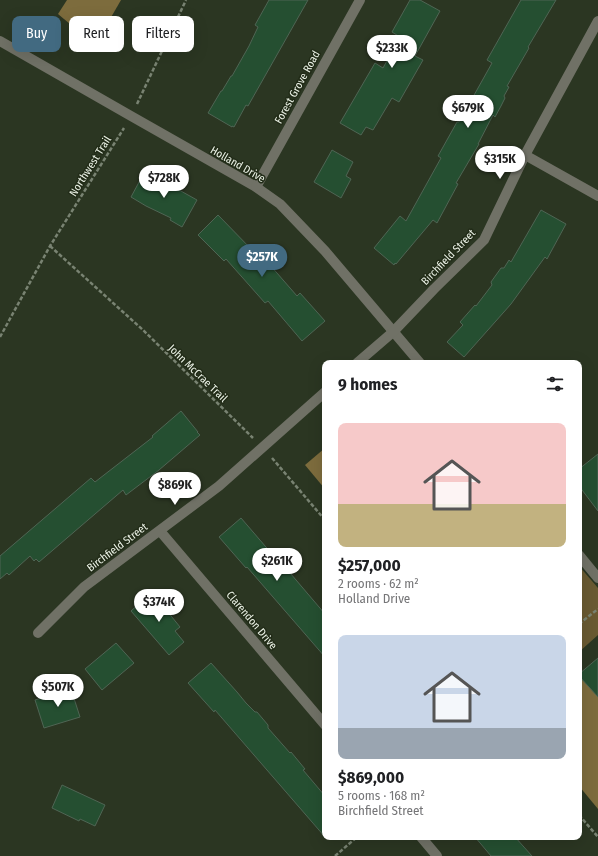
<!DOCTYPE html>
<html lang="en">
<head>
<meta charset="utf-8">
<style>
  body { margin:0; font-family:"Fira Sans Condensed",sans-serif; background:#f6f6f6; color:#202124; height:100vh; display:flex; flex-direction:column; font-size:15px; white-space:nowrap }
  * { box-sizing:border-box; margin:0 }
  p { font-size:13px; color:#757577 }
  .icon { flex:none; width:22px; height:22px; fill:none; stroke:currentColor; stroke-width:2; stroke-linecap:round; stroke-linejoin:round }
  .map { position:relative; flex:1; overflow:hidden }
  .details { position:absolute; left:322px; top:360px; width:260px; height:480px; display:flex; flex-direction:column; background:#fff; border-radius:8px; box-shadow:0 4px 16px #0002 }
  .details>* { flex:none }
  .guide { position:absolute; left:12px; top:16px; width:250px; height:36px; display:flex; gap:8px }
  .price { position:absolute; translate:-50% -34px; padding:0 9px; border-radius:14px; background:#fff; color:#222; font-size:13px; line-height:26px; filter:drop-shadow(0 1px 2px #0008) }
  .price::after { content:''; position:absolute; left:50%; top:24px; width:12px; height:9px; margin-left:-6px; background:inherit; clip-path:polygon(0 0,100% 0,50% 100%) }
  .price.on { background:#426a81; color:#fff }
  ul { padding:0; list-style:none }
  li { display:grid; align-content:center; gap:8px; height:212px; padding:0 16px }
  li span { display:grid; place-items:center; height:124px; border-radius:8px; color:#555 }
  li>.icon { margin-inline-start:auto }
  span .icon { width:72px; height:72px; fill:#fffc; stroke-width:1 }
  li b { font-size:17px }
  h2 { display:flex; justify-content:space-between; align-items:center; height:48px; padding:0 16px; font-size:17px }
  .tag { padding:0 14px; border-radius:8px; background:#fff; box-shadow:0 4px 16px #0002; font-size:14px; line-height:36px }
  .tag.on { background:#426a81; color:#fff }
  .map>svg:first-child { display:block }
</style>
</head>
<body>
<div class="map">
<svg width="598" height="856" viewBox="0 0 598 856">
  <rect width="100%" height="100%" fill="#2b3622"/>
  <polygon fill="#695a32" points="579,566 598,588 598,635 579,652"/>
  <g fill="#7d6c3d">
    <polygon points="67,0 121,0 95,45 58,14"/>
    <polygon points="325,448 325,489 305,465"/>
    <polygon points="579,668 598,690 598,809 579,786"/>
  </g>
  <g fill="#254f31" stroke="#4f6554">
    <polygon points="269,0 308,0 248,106 246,105 234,127 232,126 232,127 208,113 221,91 222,91 231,76 232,76 249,46 258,27 255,25"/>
    <polygon points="410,0 420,0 440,11 415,56 423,60 399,102 392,98 373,130 366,127 361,135 340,123 375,63 383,68 400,37 392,32"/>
    <polygon points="521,0 556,0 528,47 529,48 507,86 509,87 504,96 505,98 501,106 495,117 493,115 478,144 479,144 456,183 458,184 437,223 433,220 396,264 395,263 394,265 374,248 400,216 406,221 441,158 438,156 457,122 459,122 492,63 487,60"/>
    <polygon points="332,150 353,162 346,176 351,179 341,198 314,182"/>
    <polygon points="145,171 197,200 182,227 170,220 171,218 146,206 131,197"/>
    <polygon points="541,210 566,224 547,259 545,257 511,304 464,357 447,342 463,325 460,322 475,305 476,306 492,285 491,282 501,268 504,268 509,260 511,262"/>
    <polygon points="218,215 254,252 258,248 271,264 270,265 297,296 300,293 325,321 302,341 268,301 265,303 226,259 224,261 198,235"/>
    <polygon points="181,411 198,432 197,432 200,435 159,470 126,495 123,490 39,562 36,559 34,561 30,556 9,575 7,573 0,579 0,556 91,478 95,482 153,437 152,436"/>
    <polygon points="598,454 598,511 579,486 579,469"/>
    <polygon points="241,518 278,561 279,560 325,614 325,657 247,567 246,568 219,537"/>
    <polygon points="151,593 158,602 159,601 180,627 175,631 184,642 169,655 131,611"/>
    <polygon points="116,643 134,663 102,690 85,669"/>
    <polygon points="598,658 598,697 579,676 579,674"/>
    <polygon points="211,663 237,692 246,703 255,712 257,712 268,725 268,728 290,753 291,752 305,769 303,770 325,796 325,837 215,710 214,712 188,683"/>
    <polygon points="71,689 80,717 44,728 35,700"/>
    <polygon points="62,785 105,805 95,826 80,819 79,821 52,808"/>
    <polygon points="475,837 515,837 532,856 491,856"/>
  </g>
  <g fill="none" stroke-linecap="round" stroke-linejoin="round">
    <g stroke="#798372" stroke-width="2.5" stroke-dasharray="4 2" stroke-linecap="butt">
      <polyline points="137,104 186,0"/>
      <polyline points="50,246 143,330 253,438"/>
      <polyline points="0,337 50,246 124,128"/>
      <polyline points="272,458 325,520"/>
      <polyline points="579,624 598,609"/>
      <polyline points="579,815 598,837"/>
      <polyline points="335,856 357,837"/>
    </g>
    <g stroke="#707166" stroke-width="10">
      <polyline points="0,41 131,116 256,187 280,204 325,251 420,363"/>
      <polyline points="525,155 598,196"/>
      <polyline points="256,187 360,0"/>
      <polyline points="357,363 393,332 434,289 484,240 525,155 598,21"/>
      <polyline points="160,531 325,725"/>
      <polyline points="579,555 598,578"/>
      <polyline points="38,633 84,587 219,486 325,392"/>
      <polyline points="421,837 437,856"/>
    </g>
  </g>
  <g text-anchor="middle" stroke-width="3" stroke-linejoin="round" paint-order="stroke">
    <g font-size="11" fill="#ecf3e7" stroke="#222c18">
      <text transform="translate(297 87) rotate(-61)" y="4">Forest Grove Road</text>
      <text transform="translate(238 164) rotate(30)" y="4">Holland Drive</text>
      <text transform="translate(90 166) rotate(-58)" y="4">Northwest Trail</text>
      <text transform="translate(448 257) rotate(-46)" y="4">Birchfield Street</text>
      <text transform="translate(198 373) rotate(44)" y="4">John McCrae Trail</text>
      <text transform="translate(117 547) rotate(-37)" y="4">Birchfield Street</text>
      <text transform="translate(252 620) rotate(50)" y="4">Clarendon Drive</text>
    </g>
  </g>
</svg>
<b class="price" style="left:392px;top:69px">$233K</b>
<b class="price" style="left:468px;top:129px">$679K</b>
<b class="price" style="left:500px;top:180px">$315K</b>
<b class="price" style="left:164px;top:199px">$728K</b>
<b class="price on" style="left:262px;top:278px">$257K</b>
<b class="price" style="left:175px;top:506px">$869K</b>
<b class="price" style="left:277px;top:582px">$261K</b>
<b class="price" style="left:159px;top:623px">$374K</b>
<b class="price" style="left:58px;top:708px">$507K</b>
<div class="guide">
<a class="tag on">Buy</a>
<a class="tag">Rent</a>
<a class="tag">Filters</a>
</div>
<section class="details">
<h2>9 homes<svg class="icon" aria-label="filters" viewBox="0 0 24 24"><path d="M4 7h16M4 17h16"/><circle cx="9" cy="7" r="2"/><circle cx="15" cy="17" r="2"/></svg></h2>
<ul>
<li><span style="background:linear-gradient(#f6c9c9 65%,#c2b280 0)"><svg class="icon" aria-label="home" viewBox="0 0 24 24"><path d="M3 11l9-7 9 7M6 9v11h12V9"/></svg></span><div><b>$257,000</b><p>2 rooms · 62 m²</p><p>Holland Drive</p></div></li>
<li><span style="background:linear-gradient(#c9d6e8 75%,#9aa5b1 0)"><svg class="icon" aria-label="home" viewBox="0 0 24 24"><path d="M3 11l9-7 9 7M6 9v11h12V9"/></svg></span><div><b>$869,000</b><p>5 rooms · 168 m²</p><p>Birchfield Street</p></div></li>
</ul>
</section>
</div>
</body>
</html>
